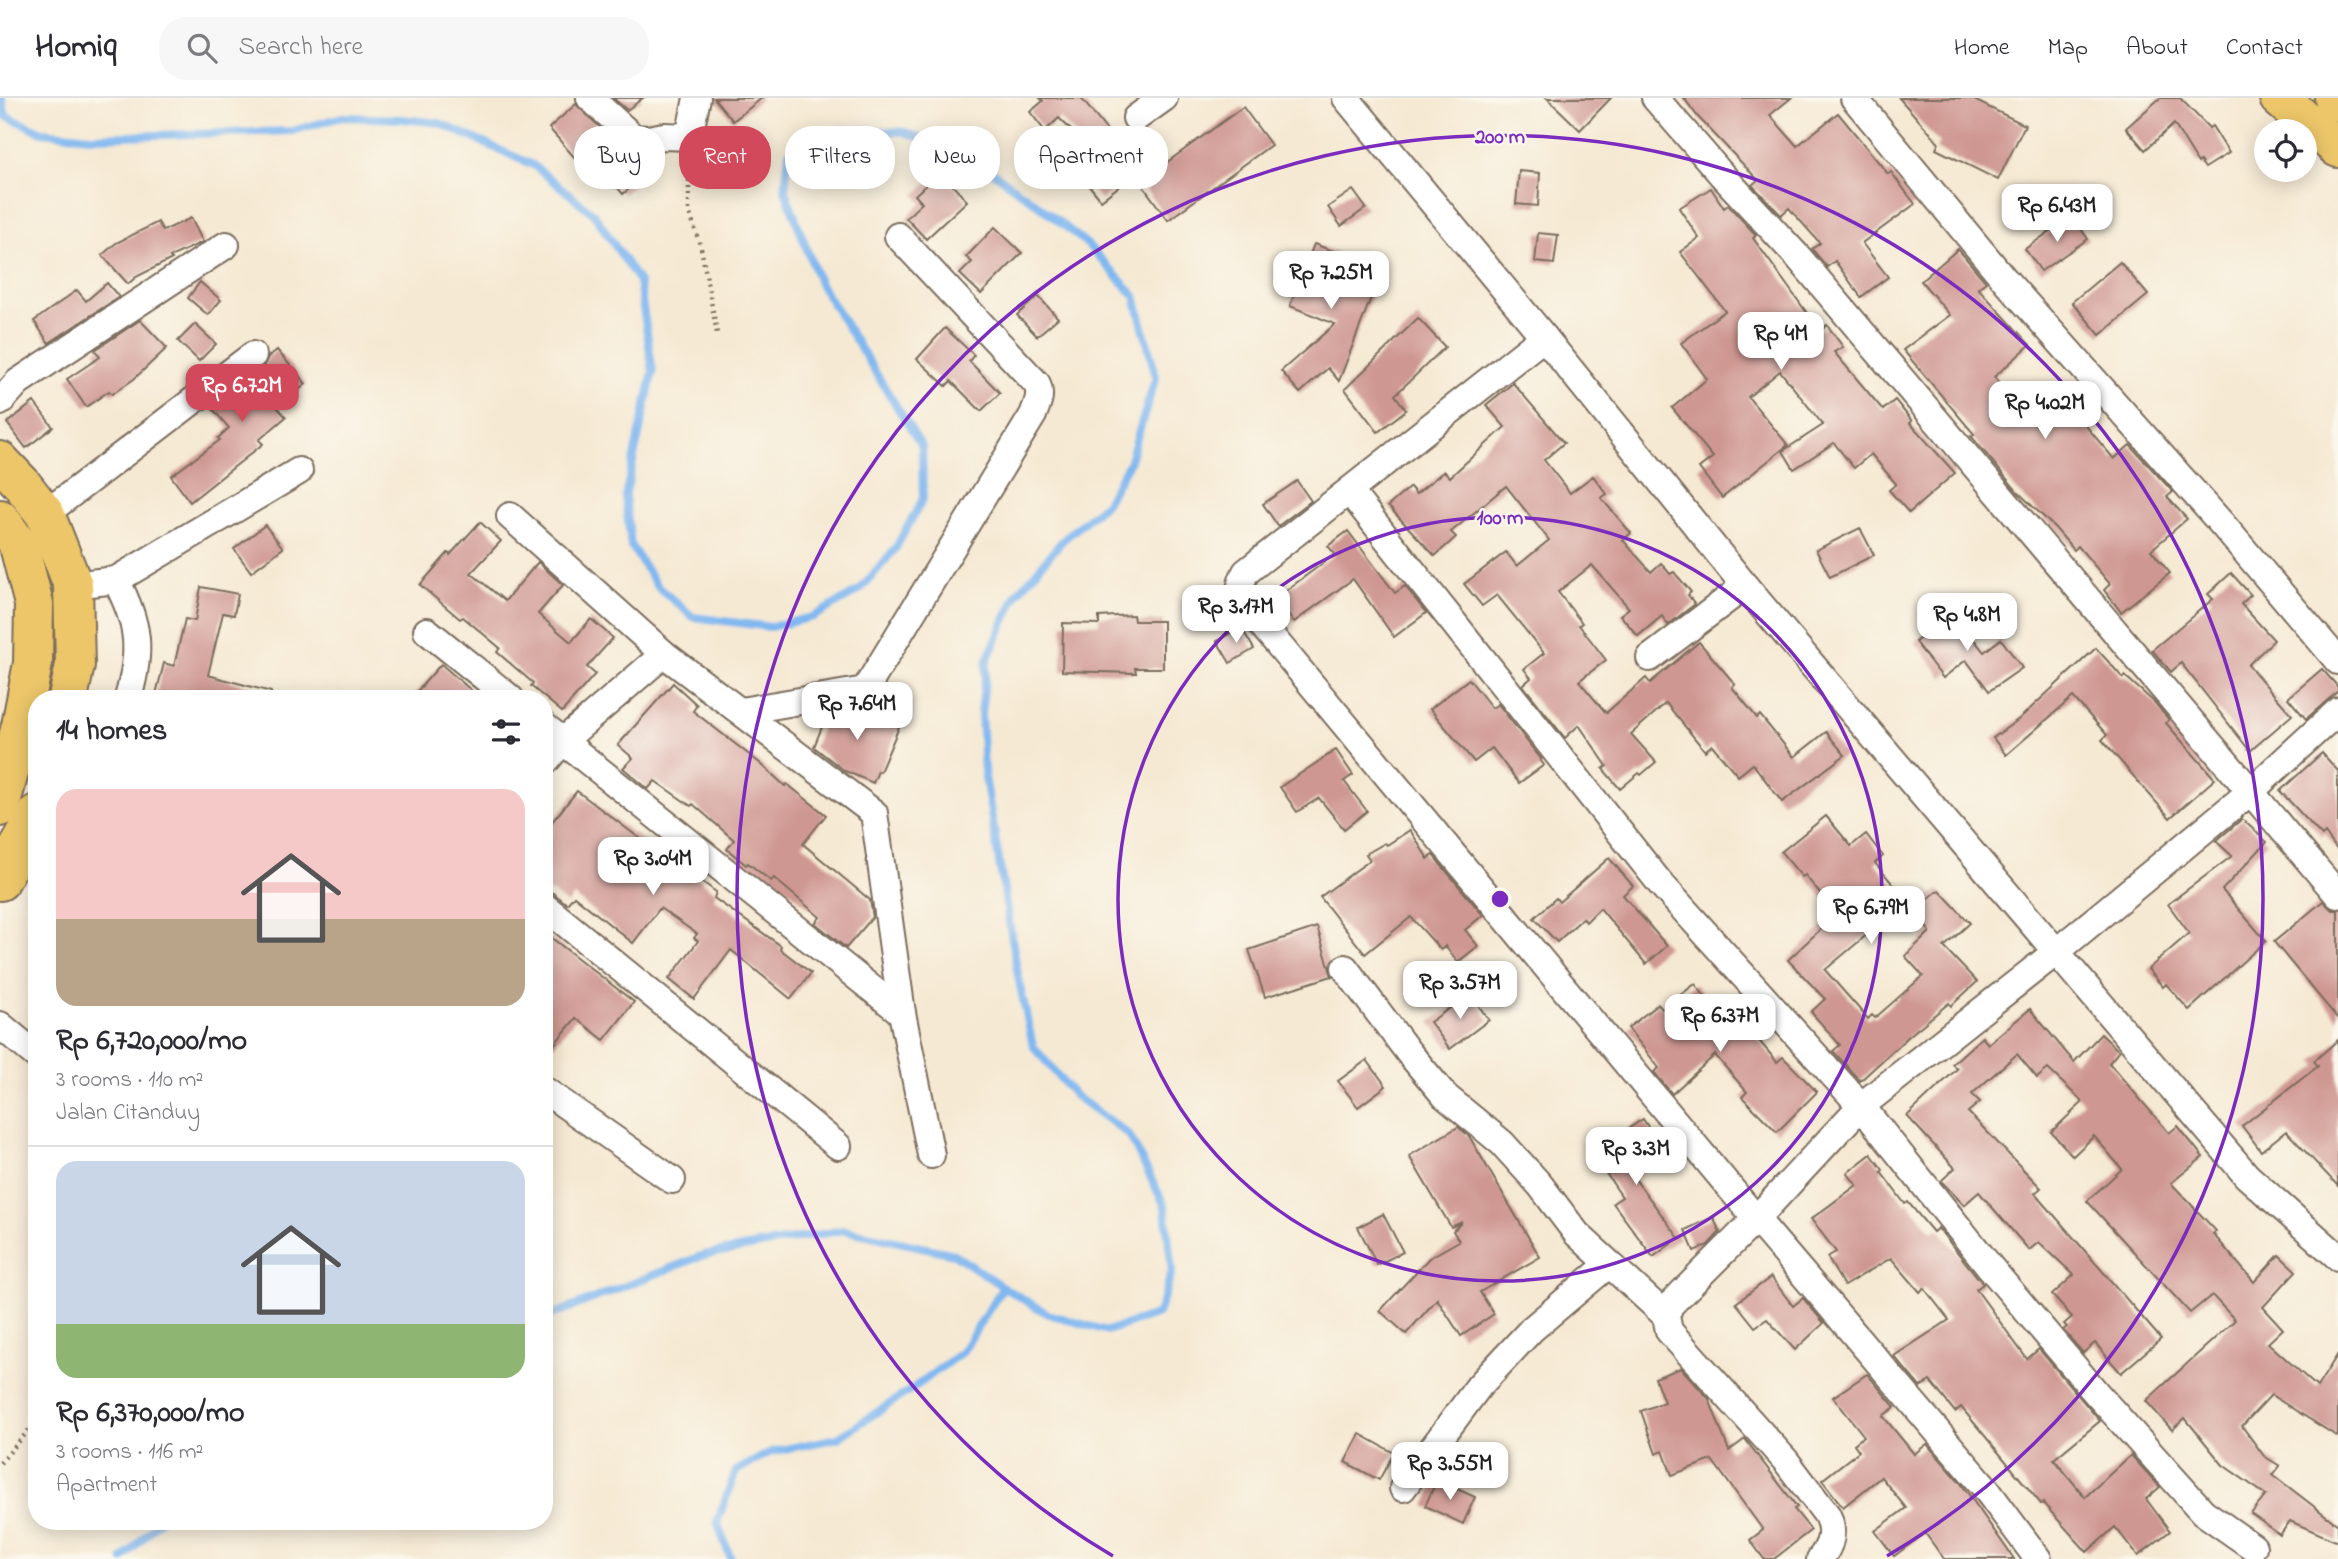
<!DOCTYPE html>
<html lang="en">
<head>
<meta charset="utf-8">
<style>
  body { margin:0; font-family:"Indie Flower",sans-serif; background:#f7f7f7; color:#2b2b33; height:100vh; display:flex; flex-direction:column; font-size:26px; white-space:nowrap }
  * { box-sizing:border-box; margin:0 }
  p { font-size:23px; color:#7c7c81 }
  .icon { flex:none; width:38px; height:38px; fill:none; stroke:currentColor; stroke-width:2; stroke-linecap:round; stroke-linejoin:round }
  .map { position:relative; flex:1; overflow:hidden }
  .drawer { position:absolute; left:28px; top:592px; width:525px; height:840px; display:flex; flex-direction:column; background:#fff; border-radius:28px; box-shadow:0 4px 18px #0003 }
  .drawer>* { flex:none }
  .top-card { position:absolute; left:574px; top:28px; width:665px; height:63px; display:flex; gap:14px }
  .fabs { position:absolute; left:2254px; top:21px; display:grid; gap:14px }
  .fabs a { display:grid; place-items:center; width:63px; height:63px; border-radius:50%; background:#fff; box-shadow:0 4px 18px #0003; font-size:35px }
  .price { position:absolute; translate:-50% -60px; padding:0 16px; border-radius:14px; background:#fff; color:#222; font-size:23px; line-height:46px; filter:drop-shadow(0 2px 4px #0008) }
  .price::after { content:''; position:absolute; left:50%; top:42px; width:21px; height:16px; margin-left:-10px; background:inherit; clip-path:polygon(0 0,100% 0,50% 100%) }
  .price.current { background:#d1495b; color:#fff }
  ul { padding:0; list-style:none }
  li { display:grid; align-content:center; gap:14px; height:371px; padding:0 28px }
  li+li { border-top:2px solid #e1e1e2 }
  li span { display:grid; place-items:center; height:217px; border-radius:21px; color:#555 }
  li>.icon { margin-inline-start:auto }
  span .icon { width:126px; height:126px; fill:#fffc; stroke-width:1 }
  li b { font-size:30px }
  h2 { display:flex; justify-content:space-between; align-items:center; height:84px; padding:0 28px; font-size:30px }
  .chip { padding:0 24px; border-radius:28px; background:#fff; box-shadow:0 4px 18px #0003; font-size:24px; line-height:63px }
  .chip.current { background:#d1495b; color:#fff }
  header { display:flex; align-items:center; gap:42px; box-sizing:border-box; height:98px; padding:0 35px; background:#fff; border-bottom:2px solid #e1e1e2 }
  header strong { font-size:33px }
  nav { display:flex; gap:38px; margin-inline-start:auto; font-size:24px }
  .search { width:490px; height:63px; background:#f7f7f7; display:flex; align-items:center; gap:18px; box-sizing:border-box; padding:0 24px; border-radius:28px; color:#7c7c81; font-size:26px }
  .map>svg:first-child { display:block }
</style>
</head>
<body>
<header>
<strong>Homiq</strong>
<div class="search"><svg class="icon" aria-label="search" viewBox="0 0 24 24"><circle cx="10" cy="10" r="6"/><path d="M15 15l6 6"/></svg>Search here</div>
<nav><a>Home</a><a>Map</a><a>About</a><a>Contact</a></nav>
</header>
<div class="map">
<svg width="2338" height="1461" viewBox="0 0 2338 1461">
  <rect width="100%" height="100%" fill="#fbf7ec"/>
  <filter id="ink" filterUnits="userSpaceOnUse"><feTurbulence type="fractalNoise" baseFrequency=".0143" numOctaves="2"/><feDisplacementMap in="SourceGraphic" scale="14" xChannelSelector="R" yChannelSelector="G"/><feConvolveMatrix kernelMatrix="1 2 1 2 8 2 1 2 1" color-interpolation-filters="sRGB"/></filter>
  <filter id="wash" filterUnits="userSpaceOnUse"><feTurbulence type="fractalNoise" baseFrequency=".00686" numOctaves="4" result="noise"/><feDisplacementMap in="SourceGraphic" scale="28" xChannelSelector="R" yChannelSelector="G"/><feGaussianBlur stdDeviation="1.57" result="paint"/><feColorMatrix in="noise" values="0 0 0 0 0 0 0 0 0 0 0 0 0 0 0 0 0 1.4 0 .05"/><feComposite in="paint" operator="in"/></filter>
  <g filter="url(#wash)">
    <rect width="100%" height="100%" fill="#f5e9d3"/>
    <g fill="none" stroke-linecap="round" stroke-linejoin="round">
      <g stroke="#81b8f0" stroke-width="8">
        <polyline points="2,0 6,18 42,34 91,39 292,33 342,19 402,21 439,25 533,67 594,116 639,184 653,274 625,399 631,448 658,489 693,519 770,529 813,519 860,492 895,451 923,401 922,349 819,184 785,92 789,55 841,32 905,34 980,65 1037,106 1087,146 1135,198 1156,279 1129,365 1105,406 1062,443 1017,496 987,562 981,615 984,673 1019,883 1033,948 1074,997 1129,1037 1165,1108 1172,1174 1158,1216 1107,1233 1048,1216 1003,1189 954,1156 844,1132 704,1157 544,1220"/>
        <polyline points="123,1461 159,1423"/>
        <polyline points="731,1461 717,1424 736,1373 771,1354 838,1340 912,1291 962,1254 1003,1189"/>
      </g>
    </g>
    <g id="blocks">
      <g fill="#cf9792">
        <polygon points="613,0 643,0 627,12"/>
        <polygon points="714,0 762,0 733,23"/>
        <polygon points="1040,0 1081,0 1139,73 1101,102 1065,58 1081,42 1059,20 1045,33 1030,14 1043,3"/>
        <polygon points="1547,0 1611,0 1580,32"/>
        <polygon points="1684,0 1791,0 1770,17 1797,48 1838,15 1888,76 1891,74 1915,106 1862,145 1888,179 1861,199 1835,163 1827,169 1812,151 1820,145 1789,110 1781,117 1752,87 1758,82 1698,19"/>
        <polygon points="1899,0 1970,0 2025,27 1998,82 1936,51 1939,45"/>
        <polygon points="2160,0 2180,0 2209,30 2212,28 2229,55 2205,70 2200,63 2198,65 2174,26 2145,52 2126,30"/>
        <polygon points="576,6 623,52 636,56 643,63 635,71 643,79 623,96 617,89 615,90 585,56 580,62 574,59 549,30"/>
        <polygon points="1243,9 1271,47 1168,122 1140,84"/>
        <polygon points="1519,73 1540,75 1538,108 1516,106"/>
        <polygon points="940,74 967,103 926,141 906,120 922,105 915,97"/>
        <polygon points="1711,90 1724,110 1728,107 1756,137 1753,140 1820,233 1827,227 1843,249 1834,254 1883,312 1895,302 1912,323 1910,325 1955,375 1909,415 1889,392 1896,386 1871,356 1854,370 1834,345 1794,371 1783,353 1823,327 1780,273 1748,299 1788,347 1722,400 1699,370 1713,359 1672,310 1707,281 1681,245 1725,213 1680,154 1699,140 1679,110"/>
        <polygon points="1353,92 1366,110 1341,128 1328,109"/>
        <polygon points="2072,118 2088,141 2041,173 2025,151"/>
        <polygon points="191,120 203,144 170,159 172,161 136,179 128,186 102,157 116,145 158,124 163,133"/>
        <polygon points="995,129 1022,155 981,196 960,176 972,164 966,159"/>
        <polygon points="1538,135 1558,137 1554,166 1535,164"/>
        <polygon points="1314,146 1382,171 1339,283 1328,270 1300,295 1281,273 1335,226 1290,208"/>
        <polygon points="1958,151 1986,184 1978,190 2030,247 1994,279 2036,327 2071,297 2093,322 2086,328 2114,361 2130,347 2173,394 2167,399 2187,421 2151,452 2170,475 2121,514 2104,492 2110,486 2078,448 2074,452 2055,430 2017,393 1971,338 1974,336 1903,252 1950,217 1921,183"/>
        <polygon points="2120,164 2148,197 2100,237 2072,204"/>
        <polygon points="200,184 221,202 208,217 188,200"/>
        <polygon points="107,185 119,199 49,245 34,223 77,192 86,203"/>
        <polygon points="1038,198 1058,220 1037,238 1017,217"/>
        <polygon points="1418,220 1445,249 1395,297 1406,312 1378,334 1345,291"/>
        <polygon points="140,222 167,250 134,281 112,296 109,293 86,309 67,281 100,259 95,252"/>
        <polygon points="195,226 216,246 199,263 178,243"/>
        <polygon points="945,230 974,257 969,263 1000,295 981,313 951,283 946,288 917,261"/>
        <polygon points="277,252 306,286 278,310 286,319 259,342 263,346 190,404 171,378 220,342 218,340 229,330 211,309 263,270 268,259"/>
        <polygon points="1513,285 1564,345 1544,362 1570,395 1593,378 1607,396 1601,400 1631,435 1623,442 1651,474 1661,465 1670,476 1674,474 1691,494 1688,497 1695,506 1668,527 1662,518 1638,538 1620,517 1629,510 1592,467 1558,494 1582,525 1579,527 1606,562 1579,583 1606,615 1646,580 1650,585 1699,544 1735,586 1732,589 1757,620 1760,617 1794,659 1826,634 1845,657 1782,704 1753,666 1738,678 1712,647 1705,653 1666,605 1631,636 1656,664 1641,677 1639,675 1620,691 1603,671 1607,668 1579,627 1565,640 1523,587 1531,580 1524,571 1544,555 1497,497 1482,508 1464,486 1506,454 1517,468 1549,442 1506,388 1451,434 1456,439 1435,458 1388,408 1410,389 1416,396 1444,373 1450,379 1505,329 1486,307"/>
        <polygon points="34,304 53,329 26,350 7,325"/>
        <polygon points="1297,383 1311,403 1278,428 1263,406"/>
        <polygon points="480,424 501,443 471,475 505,503 538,464 563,487 538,516 571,544 591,521 613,540 587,569 595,576 562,614 531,588 533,585 497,554 500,550 463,519 460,521 420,487 448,455 450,457"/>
        <polygon points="265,427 283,450 251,474 234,451"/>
        <polygon points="1860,430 1874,457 1830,479 1816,452"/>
        <polygon points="1348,433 1395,495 1405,488 1426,515 1394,539 1353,481 1294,524 1276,500 1335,456 1328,448"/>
        <polygon points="2231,475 2251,497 2241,506 2274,542 2248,567 2292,617 2250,653 2181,565 2171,574 2152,552 2213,501 2208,496"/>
        <polygon points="201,489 238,496 234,517 223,515 208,577 271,594 271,600 155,600 164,565 174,568 185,521 195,523"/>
        <polygon points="1953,515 1984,554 2001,541 2022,570 1989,593 1966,562 1943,580 1915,544"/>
        <polygon points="1133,517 1134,523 1163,523 1163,570 1135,570 1136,575 1062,573 1063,525 1099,526 1099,519"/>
        <polygon points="1241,529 1254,551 1230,565 1217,543"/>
        <polygon points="2096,550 2123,580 2125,578 2155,605 2169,622 2166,625 2215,681 2170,720 2102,642 2107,637 2073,599 2006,657 1993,640 2019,621"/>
        <polygon points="441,566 480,600 411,600"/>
        <polygon points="2322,571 2338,589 2338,593 2306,621 2288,600"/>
        <polygon points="1469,581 1492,610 1498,606 1541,661 1540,662 1544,667 1519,685 1492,650 1474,664 1430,611"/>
        <polygon points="673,585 697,607 693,613 761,666 785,688 787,686 826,717 803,746 870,802 873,819 846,850 815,825 820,819 774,780 771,783 748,765 746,767 727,751 734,742 693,706 691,708 655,683 648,691 623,670 633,660 618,647"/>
        <polygon points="853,610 899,629 880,674 878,673 873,685 845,673 814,649 824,624 827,625 832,613"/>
        <polygon points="1336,652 1353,677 1344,683 1367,713 1344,731 1319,700 1297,714 1280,689"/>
        <polygon points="2322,655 2338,673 2338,753 2325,735 2322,738 2280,693"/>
        <polygon points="577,693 695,782 696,779 716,794 714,800 781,848 780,851 811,875 791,901 731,852 694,901 669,881 698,843 694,840 697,836 660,810 633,845 574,798 567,806 553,795 544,793 544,717 552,724"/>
        <polygon points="1826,718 1851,748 1866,736 1883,758 1875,765 1907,803 1825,872 1868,921 1872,917 1875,920 1923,878 1905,858 1930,834 1913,812 1939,792 1970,825 1944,849 1977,884 1951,908 1949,905 1909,938 1860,983 1833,953 1840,947 1811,914 1825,901 1788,862 1826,826 1822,823 1834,813 1805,777 1802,779 1781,754"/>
        <polygon points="2242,721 2267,744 2222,792 2266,843 2189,912 2166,886 2163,889 2148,871 2189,835 2168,806 2232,758 2216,743"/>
        <polygon points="1410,732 1428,761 1433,757 1483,817 1465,832 1478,848 1458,864 1445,848 1441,852 1411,819 1365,856 1320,799 1370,762 1366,756 1385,745 1387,747"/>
        <polygon points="1609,760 1633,788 1623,797 1667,848 1646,866 1600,810 1586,824 1583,820 1557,844 1534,820 1556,800 1559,804"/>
        <polygon points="2323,803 2332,812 2338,812 2338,921 2274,844"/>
        <polygon points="1317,829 1332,878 1265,899 1249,852"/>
        <polygon points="544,834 634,904 604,942 576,920 544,959"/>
        <polygon points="1695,886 1723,921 1740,906 1758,926 1750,932 1777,964 1783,959 1817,994 1777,1034 1742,999 1747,994 1715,957 1672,996 1654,974 1659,970 1628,930 1658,906 1662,911"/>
        <polygon points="1470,896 1489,922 1450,951 1430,924"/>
        <polygon points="2030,911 2074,964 2101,936 2119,953 2109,965 2169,1035 2178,1028 2203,1059 2171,1085 2216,1133 2213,1136 2254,1184 2279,1157 2296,1173 2263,1209 2283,1231 2268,1245 2317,1289 2338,1256 2338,1339 2271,1297 2242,1328 2264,1358 2280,1368 2273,1377 2338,1427 2338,1444 2290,1423 2280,1437 2251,1416 2266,1397 2223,1367 2185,1320 2172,1332 2146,1303 2235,1222 2212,1197 2190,1215 2087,1103 2122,1071 2094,1038 2073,1058 2051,1034 2083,1004 2048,971 2037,980 2017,956 1972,996 1980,1004 1968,1014 2041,1090 2035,1095 2161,1241 2121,1275 2095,1245 2083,1255 2063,1232 2067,1229 2064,1226 2072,1219 2052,1197 2074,1177 2039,1144 2029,1152 1979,1094 1964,1107 1941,1083 1955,1070 1907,1018 1957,971 1952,966 1982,939 1988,946"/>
        <polygon points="2338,942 2338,1088 2286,1033 2261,1053 2242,1028 2318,968 2314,963"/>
        <polygon points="1367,962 1386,988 1358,1009 1338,983"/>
        <polygon points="1643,1021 1660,1047 1626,1069 1679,1140 1653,1159 1613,1105 1622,1099 1595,1059 1611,1049 1608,1044"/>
        <polygon points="1458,1029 1469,1038 1540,1159 1480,1194 1494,1216 1461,1238 1437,1201 1406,1236 1380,1213 1429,1160 1459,1143 1453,1133 1462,1124 1451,1129 1409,1058"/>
        <polygon points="1871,1056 1883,1072 1881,1074 1905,1106 1908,1104 1933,1134 1938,1130 1983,1186 1976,1191 2027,1261 2039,1251 2100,1323 2054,1361 2085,1399 2131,1357 2160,1389 2146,1401 2170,1433 2138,1458 2115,1429 2087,1454 2043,1405 2041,1406 1961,1309 1955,1314 1930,1283 1920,1289 1894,1258 1949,1222 1924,1190 1920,1194 1891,1160 1844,1188 1827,1159 1836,1154 1811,1121 1857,1087 1847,1075"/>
        <polygon points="1383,1116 1403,1154 1377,1167 1358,1129"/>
        <polygon points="1713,1119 1720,1134 1708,1147 1694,1153 1685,1132"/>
        <polygon points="1771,1179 1793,1208 1803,1200 1824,1225 1795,1252 1767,1221 1755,1229 1736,1205"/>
        <polygon points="1681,1270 1709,1301 1729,1353 1745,1341 1797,1409 1794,1411 1811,1432 1774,1461 1764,1461 1750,1442 1763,1432 1712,1362 1672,1377 1663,1353 1656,1356 1641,1313 1664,1304 1655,1280"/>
        <polygon points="1867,1276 1895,1309 1883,1318 1914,1356 1927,1346 1960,1384 2014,1461 1944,1461 1925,1435 1894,1458 1875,1433 1906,1410 1881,1379 1843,1409 1822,1382 1859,1353 1854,1346 1864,1338 1833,1299"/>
        <polygon points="1360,1336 1394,1355 1379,1382 1345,1364"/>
        <polygon points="1437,1382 1475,1399 1463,1426 1425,1408"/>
      </g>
    </g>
  </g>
  <g filter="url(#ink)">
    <use href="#blocks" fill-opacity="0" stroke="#7c6d5d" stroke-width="2"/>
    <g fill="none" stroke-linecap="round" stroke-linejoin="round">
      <g stroke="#7c6d5d" stroke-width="30">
        <g id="minor">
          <polyline points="590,0 634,40 648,41 664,38 689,39 697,0"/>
          <polyline points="1346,0 1544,239 1745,488 2247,1078 2338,1159"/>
          <polyline points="1655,0 1722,77 1799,160 2338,797"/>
          <polyline points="1854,0 2005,182 2222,426 2338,563"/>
          <polyline points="1136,20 1164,0"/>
          <path d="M1544,239l-298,235c-6,11 -7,18 -3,30l513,617 227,266 55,74"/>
          <polyline points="0,304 18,284 226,147"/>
          <polyline points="1350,394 1660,785 1861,1008 1990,1169 2097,1296 2203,1414 2253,1449"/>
          <polyline points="45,416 253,257"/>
          <polyline points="510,418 664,556 874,715 902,915 931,1057"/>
          <polyline points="116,482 299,373"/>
          <path d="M73,487l43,-5c23,44 26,70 12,118"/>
          <polyline points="427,533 510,600"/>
          <polyline points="1650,560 1745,488"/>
          <path d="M741,613l124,-21 168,-275c4,-11 9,-19 4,-31l-139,-148"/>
          <polyline points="544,628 902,915"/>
          <polyline points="544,665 563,643 664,556"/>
          <polyline points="544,808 838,1048"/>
          <polyline points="1345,870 1409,955 1445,998 1502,1045 1540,1087 1577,1136 1666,1218"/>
          <polyline points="0,927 37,958"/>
          <polyline points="544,992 672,1082"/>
          <polyline points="1403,1390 1479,1288 1532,1231 1609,1166"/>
          <path d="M1820,1461c11,-14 15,-27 7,-44l-41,-54 -117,-130 -3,-15 4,-11 86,-86 105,-113 195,-154 194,-160 88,-81"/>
        </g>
      </g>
      <g stroke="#7c6d5d" stroke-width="42">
        <g id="primary">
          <polyline points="2279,0 2338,50"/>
          <polyline points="2334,0 2338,4"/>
          <polyline points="0,363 21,385 45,416 73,487 75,567 68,600"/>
          <polyline points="0,421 19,448 34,506 33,565 21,628 0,709"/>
          <polyline points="0,783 37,716"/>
        </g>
      </g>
      <g stroke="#7c6d5d" stroke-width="4.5" stroke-dasharray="2 5" stroke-linecap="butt">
        <polyline points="689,61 689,113 701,150 717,235"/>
        <polyline points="0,1365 37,1323"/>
      </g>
      <use href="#minor" stroke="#fff" stroke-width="26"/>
      <use href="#primary" stroke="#ecc669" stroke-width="38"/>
    </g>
  </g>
  <g fill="none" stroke="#7b2cbf" stroke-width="3.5">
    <circle cx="1500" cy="801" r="382"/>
    <path d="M1113 1458A763 763 0 1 1 1887 1458"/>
  </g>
  <circle cx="1500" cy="801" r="10" fill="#7b2cbf" stroke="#fbf7ec" stroke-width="3.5"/>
  <g font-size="21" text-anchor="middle" font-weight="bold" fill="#7b2cbf" stroke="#fbf7ec" stroke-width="5" stroke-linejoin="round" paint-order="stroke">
    <text x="1500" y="45">200 m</text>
    <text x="1500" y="426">100 m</text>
  </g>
</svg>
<div class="fabs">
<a><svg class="icon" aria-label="locate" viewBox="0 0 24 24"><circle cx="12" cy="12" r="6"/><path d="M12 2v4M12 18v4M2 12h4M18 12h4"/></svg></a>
</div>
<b class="price" style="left:2057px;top:146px">Rp 6.43M</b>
<b class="price" style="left:1331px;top:213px">Rp 7.25M</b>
<b class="price" style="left:1781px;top:274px">Rp 4M</b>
<b class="price current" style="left:242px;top:326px">Rp 6.72M</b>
<b class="price" style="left:2045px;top:343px">Rp 4.02M</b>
<b class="price" style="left:1236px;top:547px">Rp 3.17M</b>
<b class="price" style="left:1967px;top:555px">Rp 4.8M</b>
<b class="price" style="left:857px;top:644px">Rp 7.64M</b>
<b class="price" style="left:653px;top:799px">Rp 3.04M</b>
<b class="price" style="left:1871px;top:848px">Rp 6.79M</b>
<b class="price" style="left:1460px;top:923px">Rp 3.57M</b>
<b class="price" style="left:1720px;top:956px">Rp 6.37M</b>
<b class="price" style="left:1636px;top:1089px">Rp 3.3M</b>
<b class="price" style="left:1450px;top:1404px">Rp 3.55M</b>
<div class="top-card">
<a class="chip">Buy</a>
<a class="chip current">Rent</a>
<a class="chip">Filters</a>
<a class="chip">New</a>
<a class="chip">Apartment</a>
</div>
<section class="drawer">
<h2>14 homes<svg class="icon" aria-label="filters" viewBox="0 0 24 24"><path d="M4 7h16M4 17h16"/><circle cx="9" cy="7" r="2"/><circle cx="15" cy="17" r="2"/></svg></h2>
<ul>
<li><span style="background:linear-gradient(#f6c9c9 60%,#b9a48a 0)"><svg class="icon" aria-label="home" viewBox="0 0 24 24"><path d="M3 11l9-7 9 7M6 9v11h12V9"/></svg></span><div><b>Rp 6,720,000/mo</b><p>3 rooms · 110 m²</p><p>Jalan Citanduy</p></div></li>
<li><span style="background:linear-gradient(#c9d6e8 75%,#8fb573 0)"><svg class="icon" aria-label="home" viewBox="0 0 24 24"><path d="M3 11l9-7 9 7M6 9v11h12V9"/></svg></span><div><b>Rp 6,370,000/mo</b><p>3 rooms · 116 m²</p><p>Apartment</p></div></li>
</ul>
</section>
</div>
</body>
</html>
